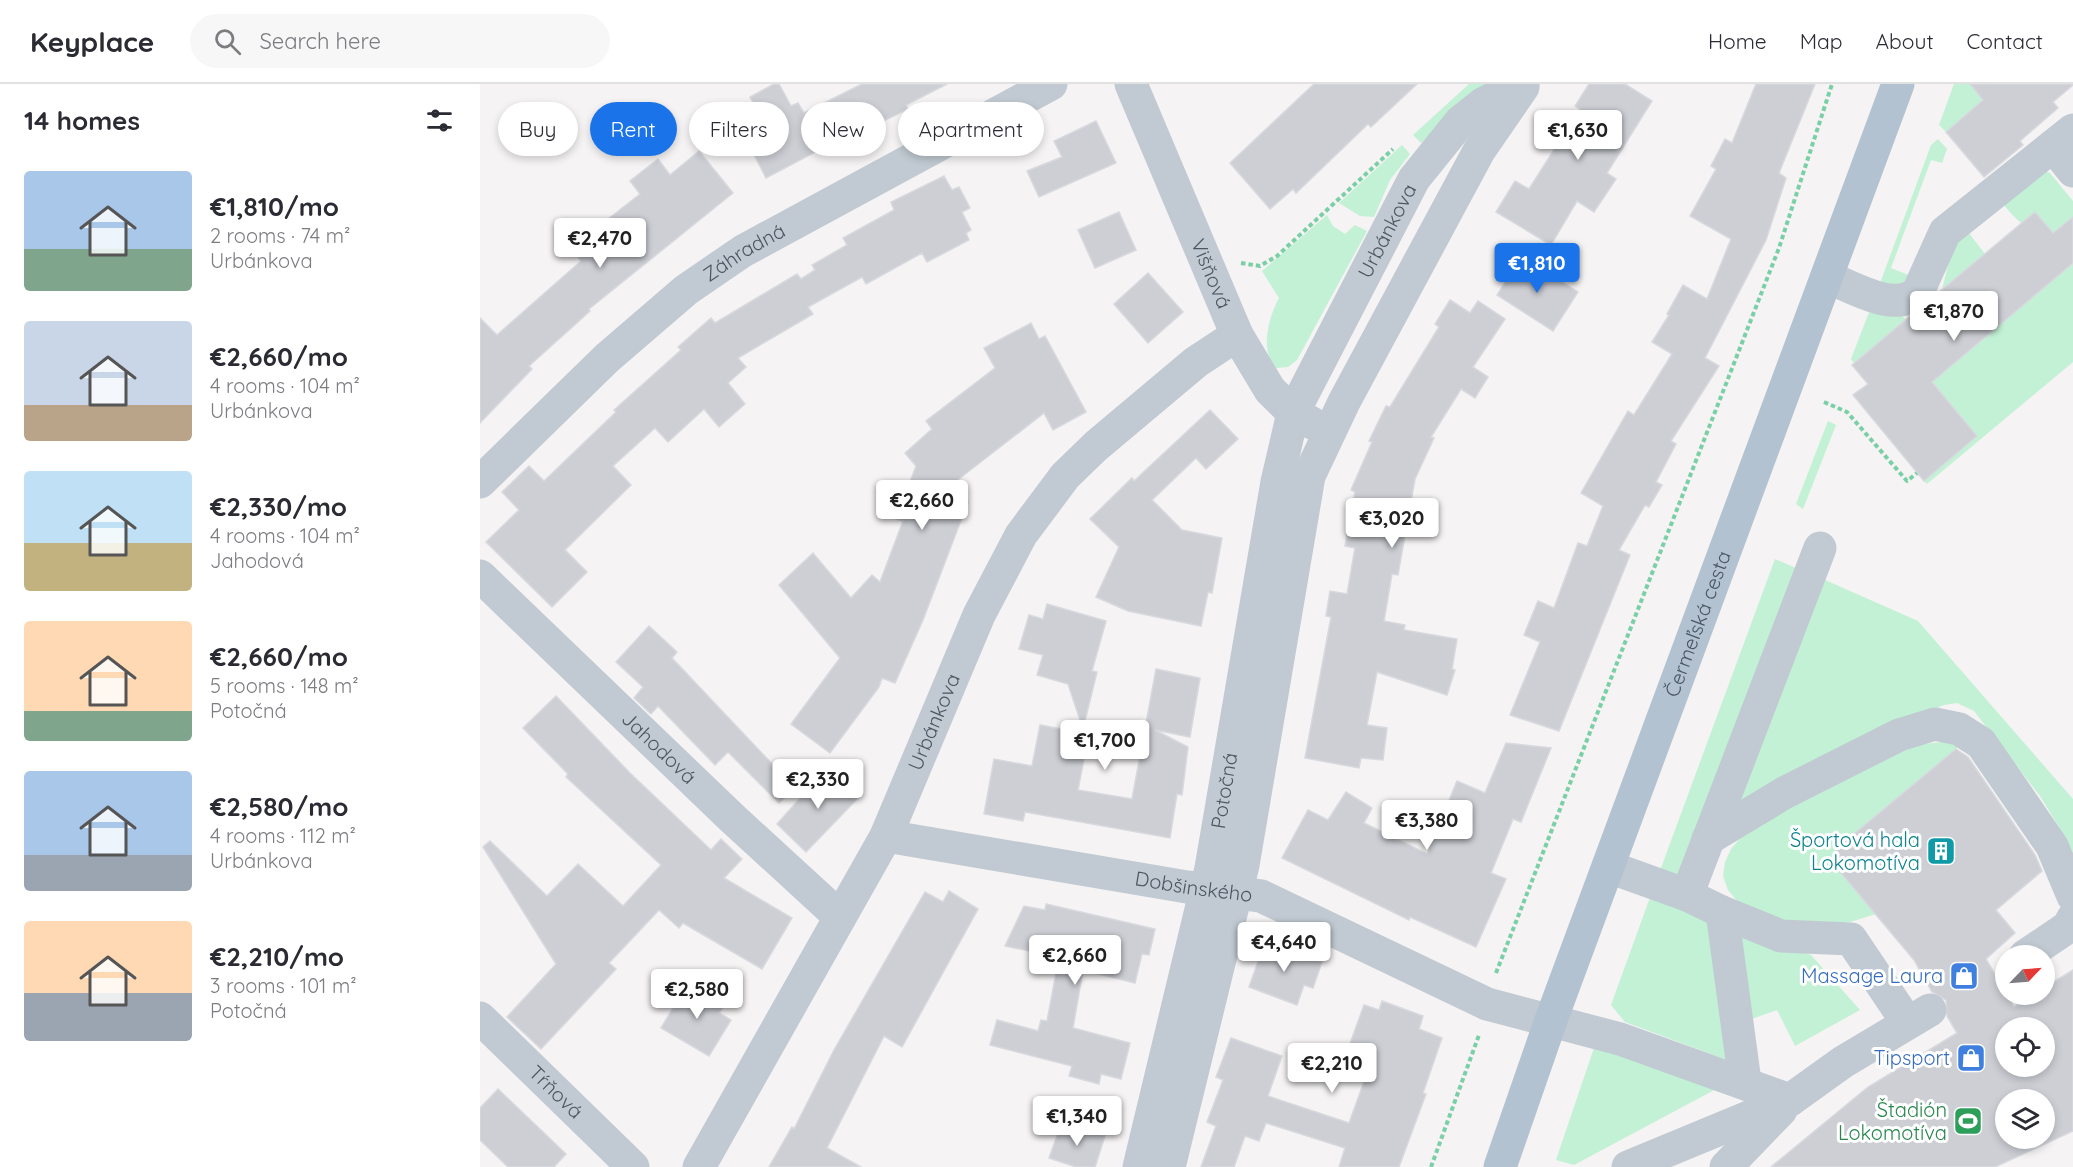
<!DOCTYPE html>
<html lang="en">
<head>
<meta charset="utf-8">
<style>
  body { margin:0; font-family:Quicksand,sans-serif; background:#f7f7f7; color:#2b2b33; height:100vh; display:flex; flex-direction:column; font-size:22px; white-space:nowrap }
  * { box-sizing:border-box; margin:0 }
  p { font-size:20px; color:#7c7c81 }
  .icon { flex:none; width:33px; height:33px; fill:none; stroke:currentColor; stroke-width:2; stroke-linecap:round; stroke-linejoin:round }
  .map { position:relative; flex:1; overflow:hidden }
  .drawer { display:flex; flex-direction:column; background:#fff; width:480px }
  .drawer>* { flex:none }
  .hud { position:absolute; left:18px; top:18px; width:570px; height:54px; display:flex; gap:12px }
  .needle { width:39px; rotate:65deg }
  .controls { position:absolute; left:1515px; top:861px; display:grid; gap:12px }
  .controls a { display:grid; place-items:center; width:60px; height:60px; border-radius:50%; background:#fff; box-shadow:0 3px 9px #0003; font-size:30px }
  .price { position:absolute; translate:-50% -51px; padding:0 14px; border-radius:6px; background:#fff; color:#222; font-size:20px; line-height:39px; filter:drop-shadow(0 2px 3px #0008) }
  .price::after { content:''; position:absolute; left:50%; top:36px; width:18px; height:14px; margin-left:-9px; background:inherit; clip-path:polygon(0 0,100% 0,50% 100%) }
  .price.selected { background:#1a73e8; color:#fff }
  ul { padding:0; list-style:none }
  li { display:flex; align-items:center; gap:18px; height:150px; padding:0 24px }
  li span { display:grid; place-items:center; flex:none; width:168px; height:120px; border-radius:6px; color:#555 }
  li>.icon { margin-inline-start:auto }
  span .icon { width:72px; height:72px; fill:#fffc; stroke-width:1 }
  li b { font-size:26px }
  h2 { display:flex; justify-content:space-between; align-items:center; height:72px; padding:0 24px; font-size:26px }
  .chip { padding:0 21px; border-radius:27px; background:#fff; box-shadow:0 3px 9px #0003; font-size:21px; line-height:54px }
  .chip.selected { background:#1a73e8; color:#fff }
  header { display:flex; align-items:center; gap:36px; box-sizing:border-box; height:84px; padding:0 30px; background:#fff; border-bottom:2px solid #e1e1e2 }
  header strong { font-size:28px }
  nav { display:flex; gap:33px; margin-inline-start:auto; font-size:21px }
  .search { width:420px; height:54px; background:#f7f7f7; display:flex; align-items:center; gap:15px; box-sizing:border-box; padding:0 21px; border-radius:33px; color:#7c7c81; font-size:22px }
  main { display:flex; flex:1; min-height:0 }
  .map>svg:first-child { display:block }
</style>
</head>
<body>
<header>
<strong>Keyplace</strong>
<div class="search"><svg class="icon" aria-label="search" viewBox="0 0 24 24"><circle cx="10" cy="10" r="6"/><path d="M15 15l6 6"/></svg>Search here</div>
<nav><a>Home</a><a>Map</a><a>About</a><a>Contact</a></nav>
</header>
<main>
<section class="drawer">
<h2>14 homes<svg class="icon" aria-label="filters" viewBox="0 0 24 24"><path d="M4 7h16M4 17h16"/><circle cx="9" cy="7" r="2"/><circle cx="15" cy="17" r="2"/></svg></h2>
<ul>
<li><span style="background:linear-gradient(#a9c7e8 65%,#7fa58c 0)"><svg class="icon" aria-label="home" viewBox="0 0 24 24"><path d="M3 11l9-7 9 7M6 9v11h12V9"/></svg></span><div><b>€1,810/mo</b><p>2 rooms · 74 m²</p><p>Urbánkova</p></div></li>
<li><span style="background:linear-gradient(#c9d6e8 70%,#b9a48a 0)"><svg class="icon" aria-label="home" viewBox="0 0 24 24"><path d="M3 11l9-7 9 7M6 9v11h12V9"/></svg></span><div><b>€2,660/mo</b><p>4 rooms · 104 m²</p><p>Urbánkova</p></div></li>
<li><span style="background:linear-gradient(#bfe0f5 60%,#c2b280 0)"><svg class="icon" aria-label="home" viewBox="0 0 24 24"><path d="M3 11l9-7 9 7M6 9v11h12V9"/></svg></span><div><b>€2,330/mo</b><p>4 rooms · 104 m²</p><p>Jahodová</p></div></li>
<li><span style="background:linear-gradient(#ffd9b3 75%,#7fa58c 0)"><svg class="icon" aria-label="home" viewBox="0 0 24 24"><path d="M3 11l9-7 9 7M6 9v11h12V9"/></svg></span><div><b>€2,660/mo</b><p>5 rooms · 148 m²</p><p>Potočná</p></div></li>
<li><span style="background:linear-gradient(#a9c7e8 70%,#9aa5b1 0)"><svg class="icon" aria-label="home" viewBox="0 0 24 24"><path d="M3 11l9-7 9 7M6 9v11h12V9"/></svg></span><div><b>€2,580/mo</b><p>4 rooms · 112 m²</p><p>Urbánkova</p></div></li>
<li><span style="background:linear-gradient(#ffd9b3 60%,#9aa5b1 0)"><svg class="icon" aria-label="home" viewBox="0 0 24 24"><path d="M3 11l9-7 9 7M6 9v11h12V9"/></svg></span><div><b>€2,210/mo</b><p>3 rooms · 101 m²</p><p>Potočná</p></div></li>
</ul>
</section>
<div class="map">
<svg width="1593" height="1083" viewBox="0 0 1593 1083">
  <rect width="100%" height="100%" fill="#f5f3f3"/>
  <g fill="#c3f1d5">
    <polygon points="989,0 1007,0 941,59 933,51"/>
    <polygon points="1474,0 1509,0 1503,16 1466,48 1459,41"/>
    <polygon points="1458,55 1467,65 1462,79 1451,76 1411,184 1431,192 1424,201 1399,202 1451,61"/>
    <polygon points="922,61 930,70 910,96 894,133 880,132 859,119"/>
    <path d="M1565,87l5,2 23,28v27c-39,11 -51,0 -74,-29z"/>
    <path d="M847,131l6,11 12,8 10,-9 12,6 -70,129 -9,7 -12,1c-17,-17 -7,-52 3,-70l-17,-27z"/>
    <polygon points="1485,144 1505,170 1462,205 1470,174"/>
    <polygon points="1593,179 1593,278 1447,400 1444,397 1497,352 1452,298"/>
    <polygon points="1391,223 1417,227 1426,236 1374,279 1371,275"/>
    <polygon points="1348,337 1356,341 1323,425 1316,420"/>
    <polygon points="1295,475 1323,487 1196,799 1178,792"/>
    <polygon points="1336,492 1438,537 1593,715 1593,788 1579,743 1560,712 1494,627 1477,619 1464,621 1447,628 1241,738"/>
    <polygon points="1470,657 1481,661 1356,765 1359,769 1351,776 1396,830 1370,838 1304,846 1262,823 1248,806 1243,792 1245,778 1251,765 1268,745 1384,679 1444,660"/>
    <polygon points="1172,808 1228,832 1247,976 1145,938 1131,921"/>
    <polygon points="1254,843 1331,871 1380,926 1315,962 1297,926 1266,937"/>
    <polygon points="1115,961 1238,1004 1094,1081 1076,1076"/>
  </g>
  <g fill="#cdcfd5" stroke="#d7d9de" stroke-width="1.5" fill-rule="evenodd">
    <polygon points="294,0 299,0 311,22 318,19 324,29 382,0 467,0 426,21 428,25 357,60 356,57 286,94 263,49 283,38 270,13"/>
    <polygon points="834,0 937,0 891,43 888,40 816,109 813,105 790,125 750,79"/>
    <polygon points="1109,0 1145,0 1172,17 1127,89 1136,95 1114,128 1097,117 1071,161 1016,128 1035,97 1049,105 1100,25 1095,22"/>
    <polygon points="1276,0 1335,0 1299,89 1306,94 1286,156 1225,274 1239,282 1191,357 1196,360 1176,398 1182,401 1169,423 1165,421 1139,466 1150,471 1079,647 1030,631 1060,558 1044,551 1058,517 1074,524 1098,459 1107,462 1123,422 1101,409 1148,327 1154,331 1192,270 1172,258 1189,231 1187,230 1203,201 1227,215 1251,155 1210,132 1236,85 1231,82 1245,55 1252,59"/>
    <polygon points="1490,0 1593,0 1593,1 1573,18 1578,24 1540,57 1543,61 1504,93 1466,48 1503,16"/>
    <polygon points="616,37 636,79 559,113 547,87 582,73 574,57"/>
    <polygon points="219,67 253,109 109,225 110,227 49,282 52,285 0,339 0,234 17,251 101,177 91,164 160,110 150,97 178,75 190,91"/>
    <polygon points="464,92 472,106 479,103 490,124 482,128 491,146 486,149 489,156 447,178 442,169 386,200 382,193 328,223 333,230 258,274 266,283 248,299 265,320 239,343 224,325 188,358 175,344 133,382 151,401 85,466 107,488 72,523 6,458 39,426 22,408 49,382 64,397 136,328 134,326 201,266 198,263 231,234 235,239 317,190 321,195 335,186 332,181 367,161 363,154 414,126 411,118"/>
    <polygon points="639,128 656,166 615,184 598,146"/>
    <polygon points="1555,128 1573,149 1593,133 1593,179 1452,298 1497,352 1444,397 1373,311 1388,300 1372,281 1429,233 1448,224 1458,209"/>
    <polygon points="1042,172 1098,208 1073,247 1017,211"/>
    <polygon points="668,189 703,228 668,259 634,220"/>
    <polygon points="970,216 990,229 998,217 1025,235 993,283 1008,293 995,314 981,305 951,353 954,354 935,395 918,491 912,490 904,537 925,541 924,546 977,555 972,585 975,586 967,611 897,588 887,641 907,644 903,676 881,674 879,684 825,674 851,533 846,532 850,507 867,510 875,464 865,462 875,408 871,406 892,358 889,357 906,322 910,323 959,243 955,240"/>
    <polygon points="551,239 559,255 565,252 606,328 573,346 564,329 462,408 488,418 443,536 415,599 402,594 399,603 350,669 311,640 360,574 299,501 333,469 371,514 392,491 400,498 423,437 416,435 436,382 425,369 452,345 446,337 515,284 504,264"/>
    <polygon points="730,326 758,355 726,385 716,374 672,416 702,446 742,454 732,509 728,508 721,542 648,527 616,513 639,463 610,435 652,394 654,397"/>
    <polygon points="567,520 626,537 612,587 617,588 603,645 588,600 557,591 563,571 539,565 549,531 563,535"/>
    <polygon points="169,542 197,568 192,574 315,704 299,719 248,668 235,681 178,622 171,630 154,614 163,603 136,578"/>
    <polygon points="676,585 720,594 710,653 675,646 708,663 702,711 697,710 690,754 545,728 543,737 504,730 514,675 552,682 560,641 602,649 599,659 607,660 598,706 652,715"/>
    <polygon points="76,612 150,689 231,766 241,755 262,775 244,794 312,834 282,885 203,839 199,844 179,826 129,879 136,885 61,965 27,933 76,880 3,763 10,757 67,812 98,780 143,822 181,781 86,693 88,690 43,644"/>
    <polygon points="1026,659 1071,664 1041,738 1033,735 1011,789 1026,795 996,863 930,833 929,836 802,774 828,726 848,736 866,708 892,724 884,739 947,770 977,697 1005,709"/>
    <path d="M1476,665l12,8 67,98 7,16 -46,39 19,23 -29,26 28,48 20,-13h10v-6l29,-18v161l-78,36h-224l97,-80 89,-54 -10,-17 -1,-16 -14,-8 -18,-32 -83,-99 8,-7 -3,-5zM1526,944h38v38h-38zM1526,1016h38v38h-38z"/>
    <polygon points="348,683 379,713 326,768 297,740"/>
    <polygon points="469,807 498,825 422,963 404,952 347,1064 381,1083 289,1083 312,1043 314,1045 354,966 445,808 463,818"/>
    <polygon points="566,820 675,845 669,871 662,870 655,899 603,886 593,944 650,959 641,995 621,990 619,1000 589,992 592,982 510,961 517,936 558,947 561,936 567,937 579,873 525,862 544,822 565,826"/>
    <polygon points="785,858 842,878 833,904 824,901 817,921 769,903"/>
    <polygon points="208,899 245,921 239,929 251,936 229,972 181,944"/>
    <polygon points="902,917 943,932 939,945 962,954 943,1009 946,1010 919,1083 859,1083 865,1064 786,1039 779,1057 765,1052 754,1083 721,1083 736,1042 727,1038 743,996 736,993 751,954 802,972 788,1012 869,1039 889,984 864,976 884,921 899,926"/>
    <polygon points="18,1005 86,1070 74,1083 28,1083 0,1056 0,1024"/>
    <polygon points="582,1038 625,1052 615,1083 596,1083 569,1074"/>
  </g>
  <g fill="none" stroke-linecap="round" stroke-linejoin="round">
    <g stroke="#7ad0a6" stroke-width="4" stroke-dasharray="4.5 3" stroke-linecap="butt">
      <polyline points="761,179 780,182 797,172 913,65"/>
      <polyline points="1344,318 1367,328 1427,397 1437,389"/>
      <polyline points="1016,889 1299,164 1352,0"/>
      <polyline points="951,1083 999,951"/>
    </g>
    <g stroke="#c1cad2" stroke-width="33">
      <path id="s1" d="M651,0l106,251 33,55 23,23 19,10"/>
      <polyline points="1573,62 1593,87"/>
      <path d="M1347,193c24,9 68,37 91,15l27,-60 128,-102"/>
      <path id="s2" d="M0,398l127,-124 79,-68 57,-39 308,-167"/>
      <path id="s3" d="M0,492l251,241 109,100"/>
      <path id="s4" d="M406,752l301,51 74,9 226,108 133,35 170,61 53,-38 87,-52"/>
      <polyline points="1228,755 1304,709 1419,651 1455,640 1479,645 1501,659 1572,762 1593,812"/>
      <polyline points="1129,783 1207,811 1242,828 1265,998"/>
      <polyline points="1207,811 1340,464"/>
      <polyline points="1242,828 1301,852 1371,855 1427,938"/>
      <polyline points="1545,872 1588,843 1593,834"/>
      <path id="s5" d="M0,934l153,149"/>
      <path id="s6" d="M219,1083l187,-331 93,-221 42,-80 44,-59 31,-30 100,-84 41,-27"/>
      <path id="s7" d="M659,1083l72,-299 66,-386 16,-69 121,-234 46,-57 24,-19 39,-19"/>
      <polyline points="689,1083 763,781 829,392 864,318 999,67 1043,3"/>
      <polyline points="1148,1083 1310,1016"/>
      <polyline points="1246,1083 1301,1026"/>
    </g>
    <path stroke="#b3c2d1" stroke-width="33" id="s8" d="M1020,1083l51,-147 347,-936"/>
  </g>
  <defs>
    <g id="building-square" transform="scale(1.5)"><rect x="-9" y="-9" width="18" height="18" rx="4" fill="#0f9aa8" stroke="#fff"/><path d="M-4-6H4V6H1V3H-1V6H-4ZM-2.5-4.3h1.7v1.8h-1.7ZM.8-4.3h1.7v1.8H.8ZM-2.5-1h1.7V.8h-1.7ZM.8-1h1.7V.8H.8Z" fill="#fff"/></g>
    <g id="shop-square" transform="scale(1.5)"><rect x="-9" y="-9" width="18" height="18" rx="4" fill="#3f7fe0" stroke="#fff"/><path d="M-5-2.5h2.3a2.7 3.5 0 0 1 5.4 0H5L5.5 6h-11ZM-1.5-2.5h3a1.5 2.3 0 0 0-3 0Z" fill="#fff"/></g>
    <g id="stadium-square" transform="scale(1.5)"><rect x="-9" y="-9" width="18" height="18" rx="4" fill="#2e9e5b" stroke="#fff"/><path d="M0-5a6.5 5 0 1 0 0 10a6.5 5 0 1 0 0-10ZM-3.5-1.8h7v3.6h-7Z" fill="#fff"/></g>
  </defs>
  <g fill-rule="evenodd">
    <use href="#building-square" x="1461" y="767"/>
    <use href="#shop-square" x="1484" y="892"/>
    <use href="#shop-square" x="1491" y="974"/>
    <use href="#stadium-square" x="1488" y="1037"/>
  </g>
  <g text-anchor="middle" stroke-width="6" stroke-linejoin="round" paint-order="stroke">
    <g font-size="20" fill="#4a5661" stroke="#fff">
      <text dy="7" stroke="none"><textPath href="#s7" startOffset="975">Urbánkova</textPath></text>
      <text dy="7" stroke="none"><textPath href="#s2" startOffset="351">Záhradná</textPath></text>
      <text dy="7" stroke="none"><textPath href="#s1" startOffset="206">Višňová</textPath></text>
      <text dy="7" stroke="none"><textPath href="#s8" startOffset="578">Čermeľská cesta</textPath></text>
      <text dy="7" stroke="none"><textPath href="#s6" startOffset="504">Urbánkova</textPath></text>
      <text dy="7" stroke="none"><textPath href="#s3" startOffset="248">Jahodová</textPath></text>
      <text dy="7" stroke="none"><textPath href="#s7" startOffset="386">Potočná</textPath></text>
      <text dy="7" stroke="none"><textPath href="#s4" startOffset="312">Dobšinského</textPath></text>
      <text dy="7" stroke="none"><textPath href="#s5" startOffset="106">Tŕňová</textPath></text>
    </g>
    <g font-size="20" fill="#0d838f" stroke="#fff" text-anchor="end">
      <text x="1440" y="763">Športová hala<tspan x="1440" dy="23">Lokomotíva</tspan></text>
    </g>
    <g font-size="20" fill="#366cbe" stroke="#fff" text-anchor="end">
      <text x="1463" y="899">Massage Laura</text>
      <text x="1470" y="981">Tipsport</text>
    </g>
    <g font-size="20" fill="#27864d" stroke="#fff" text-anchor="end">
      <text x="1467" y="1033">Štadión<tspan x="1467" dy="23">Lokomotíva</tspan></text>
    </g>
  </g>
</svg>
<div class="controls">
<a><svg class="needle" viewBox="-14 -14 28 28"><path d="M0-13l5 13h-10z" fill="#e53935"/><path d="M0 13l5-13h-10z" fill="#7c7c81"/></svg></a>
<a><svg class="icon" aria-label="locate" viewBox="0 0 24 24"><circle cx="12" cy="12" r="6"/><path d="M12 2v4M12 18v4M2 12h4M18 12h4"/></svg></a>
<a><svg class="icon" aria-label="layers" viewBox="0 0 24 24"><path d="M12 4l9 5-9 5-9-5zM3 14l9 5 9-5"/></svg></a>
</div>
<b class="price" style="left:1098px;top:77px">€1,630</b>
<b class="price" style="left:120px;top:185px">€2,470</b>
<b class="price selected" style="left:1057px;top:210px">€1,810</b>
<b class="price" style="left:1474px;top:258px">€1,870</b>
<b class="price" style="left:442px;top:447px">€2,660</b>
<b class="price" style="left:912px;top:465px">€3,020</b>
<b class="price" style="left:625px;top:687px">€1,700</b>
<b class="price" style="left:338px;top:726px">€2,330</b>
<b class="price" style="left:947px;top:767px">€3,380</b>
<b class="price" style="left:804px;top:889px">€4,640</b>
<b class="price" style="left:595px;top:902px">€2,660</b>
<b class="price" style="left:217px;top:936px">€2,580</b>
<b class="price" style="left:852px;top:1010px">€2,210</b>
<b class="price" style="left:597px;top:1063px">€1,340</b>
<div class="hud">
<a class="chip">Buy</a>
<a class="chip selected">Rent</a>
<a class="chip">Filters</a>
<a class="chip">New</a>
<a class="chip">Apartment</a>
</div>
</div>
</main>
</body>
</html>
